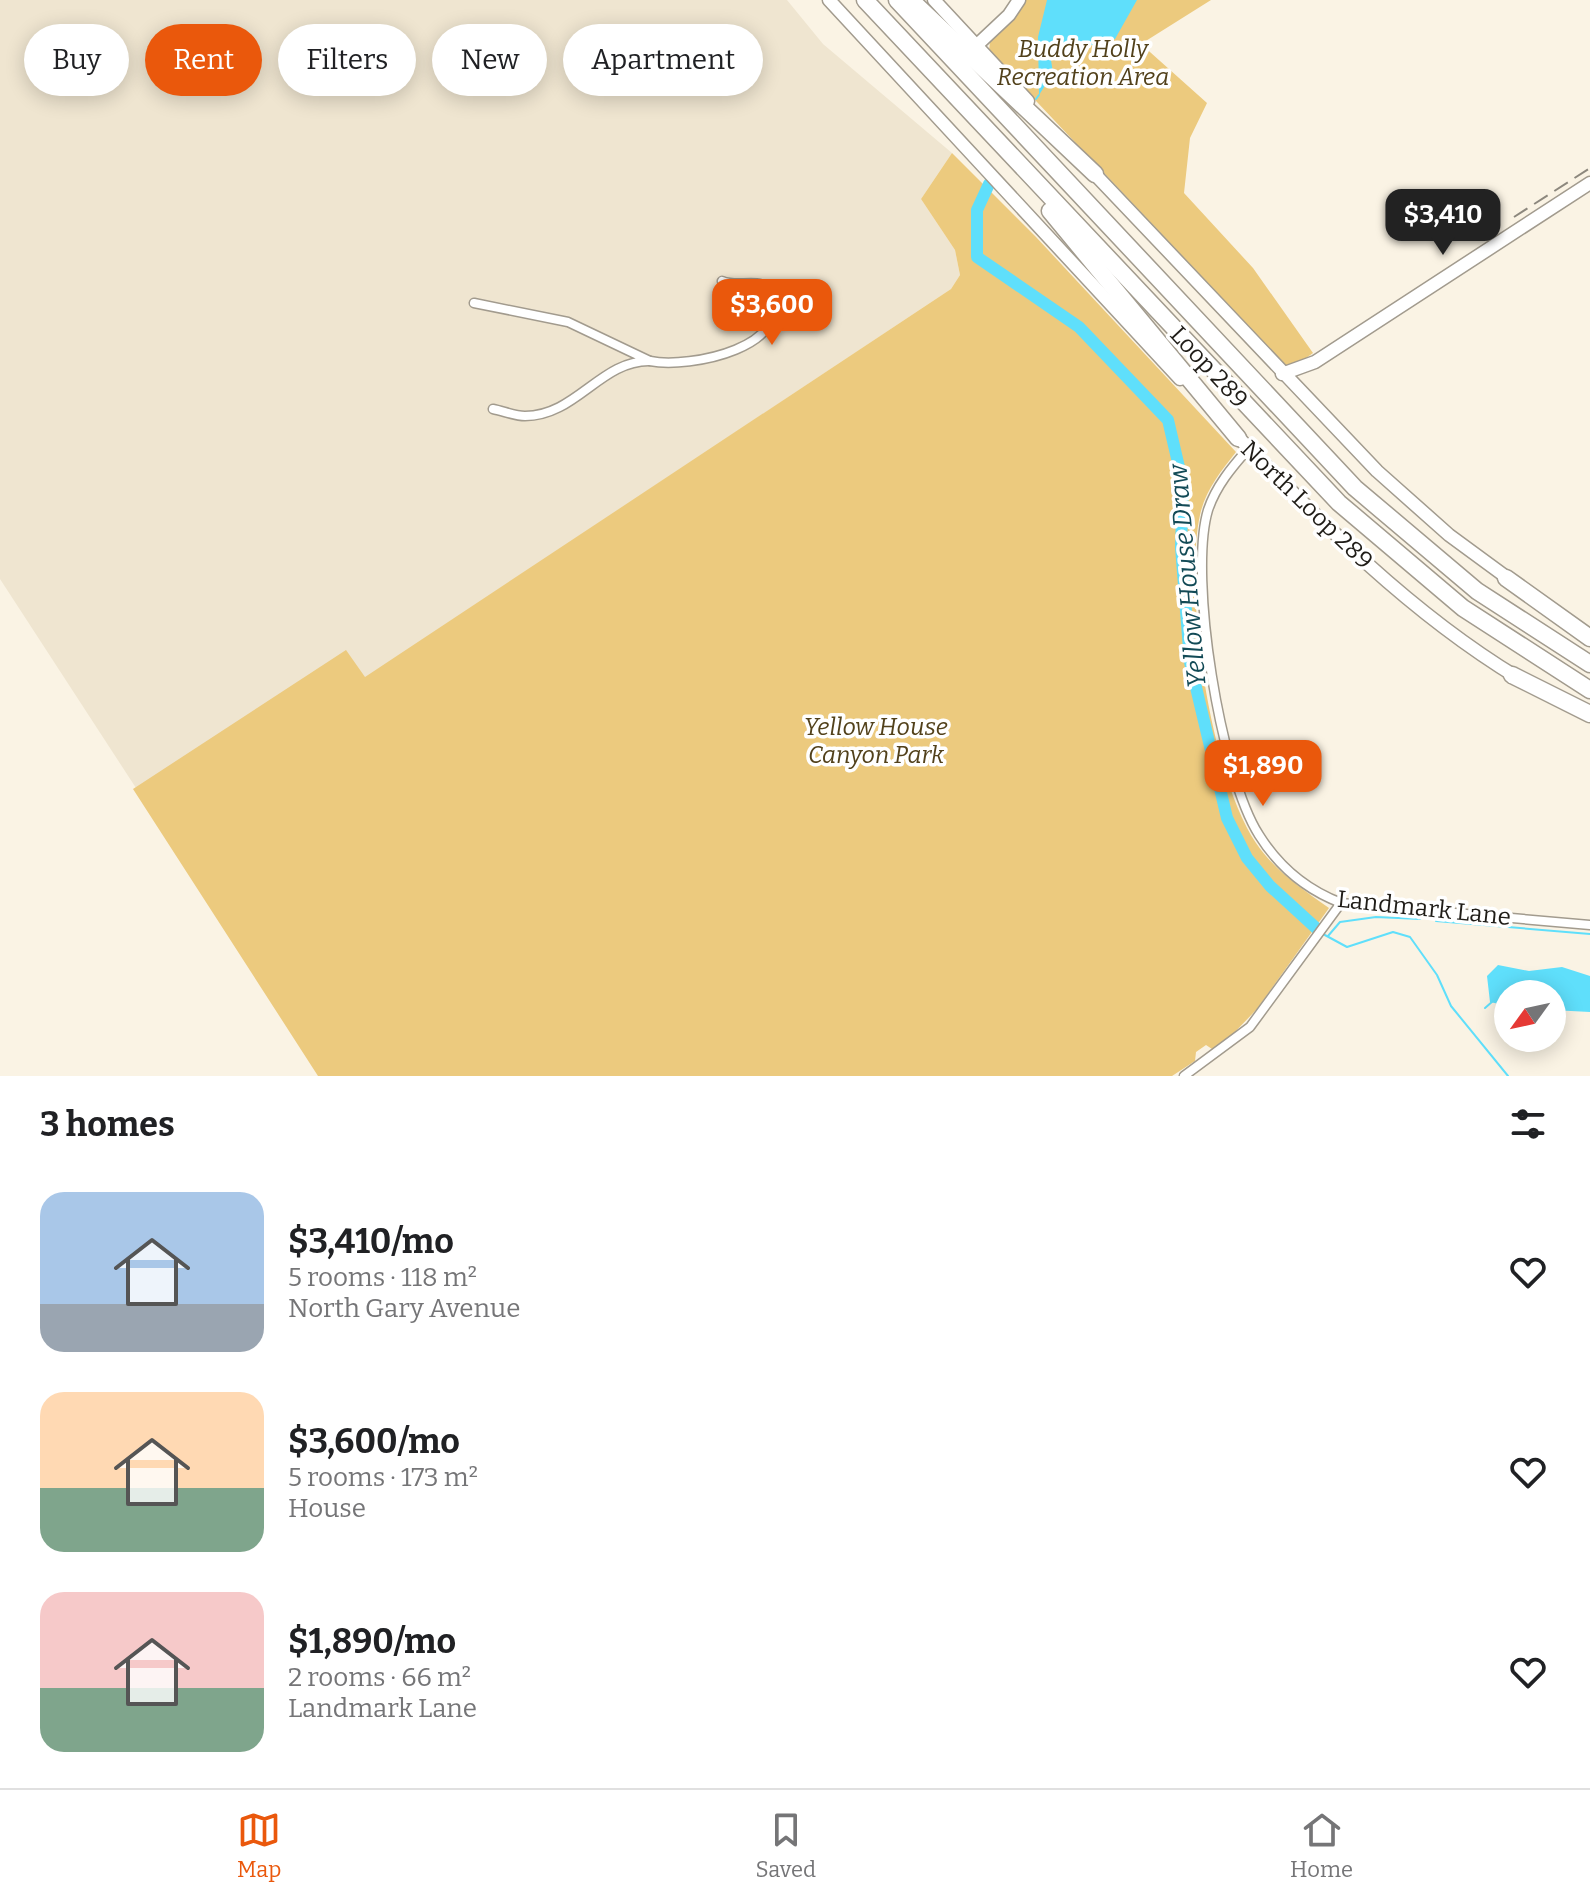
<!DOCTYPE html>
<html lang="en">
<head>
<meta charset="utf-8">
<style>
  body { margin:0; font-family:Bitter,serif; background:#f6f6f6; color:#202124; height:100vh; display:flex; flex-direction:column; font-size:30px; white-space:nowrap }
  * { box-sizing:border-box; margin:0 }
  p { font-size:26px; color:#757577 }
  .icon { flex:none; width:44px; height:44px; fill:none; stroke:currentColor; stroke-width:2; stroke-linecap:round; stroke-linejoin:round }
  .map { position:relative; height:1076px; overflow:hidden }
  .side { display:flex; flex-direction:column; background:#fff; flex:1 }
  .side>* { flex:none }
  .hud { position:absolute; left:24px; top:24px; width:800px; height:72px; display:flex; gap:16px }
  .needle { width:52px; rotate:237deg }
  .fabs { position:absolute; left:1494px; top:980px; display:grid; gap:16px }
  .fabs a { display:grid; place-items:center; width:72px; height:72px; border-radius:50%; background:#fff; box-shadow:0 4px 20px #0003; font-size:40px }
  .price { position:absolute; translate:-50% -68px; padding:0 18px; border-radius:16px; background:#ea580c; color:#fff; font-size:26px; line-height:52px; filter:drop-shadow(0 2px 4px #0008) }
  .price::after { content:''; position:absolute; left:50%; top:48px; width:24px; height:18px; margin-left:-12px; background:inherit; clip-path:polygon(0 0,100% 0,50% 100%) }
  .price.selected { background:#222; color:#fff }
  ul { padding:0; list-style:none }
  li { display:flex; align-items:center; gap:24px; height:200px; padding:0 40px }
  li span { display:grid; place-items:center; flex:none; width:224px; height:160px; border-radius:24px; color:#555 }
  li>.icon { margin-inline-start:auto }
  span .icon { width:96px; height:96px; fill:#fffc; stroke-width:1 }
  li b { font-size:34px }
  h2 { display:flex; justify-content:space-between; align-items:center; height:96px; padding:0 40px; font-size:34px }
  .tag { padding:0 28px; border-radius:36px; background:#fff; box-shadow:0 4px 20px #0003; font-size:28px; line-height:72px }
  .tag.selected { background:#ea580c; color:#fff }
  .tab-bar { display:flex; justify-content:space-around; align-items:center; height:112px; border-top:2px solid #e0e0e0; background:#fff; font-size:22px; color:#757577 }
  .tab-bar a { display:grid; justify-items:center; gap:4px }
  .tab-bar .selected { color:#ea580c }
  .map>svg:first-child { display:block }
</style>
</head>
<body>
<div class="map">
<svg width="1590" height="1076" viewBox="0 0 1590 1076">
  <rect width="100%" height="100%" fill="#faf3e4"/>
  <polygon fill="#efe5d0" points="0,0 787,0 823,44 952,153 921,199 955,250 960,275 951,289 365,678 346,651 136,788 0,579"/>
  <g fill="#ecca7e">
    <polygon points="1024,0 1211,0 1141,44 1207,103 1190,138 1184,193 1253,268 1313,353 1295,366 1287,367 989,51 990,42 1008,25"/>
    <path d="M952,153l84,84 200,215c-15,19 -31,39 -36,63 -17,78 11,262 56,328 19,28 46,46 73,65l-72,101 -26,27 -19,13 -6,-4 -10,7 -1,9 -23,15h-854l-185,-287 213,-139 19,27 586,-388 9,-14 -5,-25 -34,-51z"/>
  </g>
  <g fill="#5fdffb">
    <polygon points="1047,0 1137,0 1115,39 1065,52 1051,60 1053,73 1039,95 1038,37"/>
    <polygon points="1498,965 1529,971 1562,967 1590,976 1590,1012 1552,1010 1552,994 1508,994 1508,1006 1490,1002 1487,976"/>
  </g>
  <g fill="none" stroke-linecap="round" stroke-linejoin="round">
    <g stroke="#5fdffb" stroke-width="2">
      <polyline points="1036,99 1039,95"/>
      <polyline points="1436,921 1590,934"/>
      <polyline points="1323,934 1347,947 1393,932 1410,937 1437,975 1451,1006 1508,1076"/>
      <polyline points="1328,936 1340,922 1376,917 1420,919"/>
      <polyline points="1485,1008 1493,1001"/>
    </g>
    <polyline stroke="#5fdffb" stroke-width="12" points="989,184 977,210 977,257 1079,327 1168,420 1183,484 1181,547 1190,662 1227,818 1247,858 1270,886 1316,928"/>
    <g stroke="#a29b8e" stroke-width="11">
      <g id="street">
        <path d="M474,303l94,19 82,39c-49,-1 -74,55 -125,55 -10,0 -22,-5 -32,-7"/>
        <path d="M650,361c39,8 150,-14 119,-73 -15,-10 -31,0 -47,-7"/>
        <path d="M1248,449c-16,18 -32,37 -40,61 -20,67 13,266 51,325 20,32 48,55 82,68l249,22"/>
        <polyline points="1184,1076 1250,1027 1341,903"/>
      </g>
    </g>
    <g stroke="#a29b8e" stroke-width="15">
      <g id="secondary">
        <polyline points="829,0 1180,379"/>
        <polyline points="934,0 1028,101"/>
        <polyline points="976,46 1009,15 1019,0"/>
        <polyline points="1089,168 1377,471 1449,535 1513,582"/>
        <polyline points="1282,374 1315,362 1590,183"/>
        <path d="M1233,432c88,90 176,180 285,246"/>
      </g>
    </g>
    <g stroke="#a29b8e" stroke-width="19">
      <g id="highway">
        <polyline points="865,0 1339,503 1463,608 1590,690"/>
        <polyline points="897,0 1355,488 1477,591 1590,664"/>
        <polyline points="911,0 1095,174"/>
        <polyline points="1050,211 1238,438"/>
        <polyline points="1506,578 1590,638"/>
        <polyline points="1512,675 1590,714"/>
      </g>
    </g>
    <use href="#street" stroke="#fff" stroke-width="8"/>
    <use href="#secondary" stroke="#fff" stroke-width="12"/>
    <use href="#highway" stroke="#fff" stroke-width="16"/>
    <polyline stroke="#8c877d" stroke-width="2" stroke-dasharray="16 8" stroke-linecap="butt" points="1514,217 1590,168"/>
  </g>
  <g text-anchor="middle" stroke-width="7" stroke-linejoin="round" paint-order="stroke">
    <g font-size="24" font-style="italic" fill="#52411b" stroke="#fff">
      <text x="1083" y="57">Buddy Holly<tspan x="1083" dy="28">Recreation Area</tspan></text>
      <text x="876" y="735">Yellow House<tspan x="876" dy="28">Canyon Park</tspan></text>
    </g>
    <g font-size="24" fill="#1f1c17" stroke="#fff">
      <text transform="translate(1209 367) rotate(47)" y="8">Loop 289</text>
      <text transform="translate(1307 505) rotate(44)" y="8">North Loop 289</text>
      <text transform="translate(1424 908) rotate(6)" y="8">Landmark Lane</text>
    </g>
    <g font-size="26" font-style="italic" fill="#124a56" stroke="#fff">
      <text transform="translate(1187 576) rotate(-95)" y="9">Yellow House Draw</text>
    </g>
  </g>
</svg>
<div class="fabs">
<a><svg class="needle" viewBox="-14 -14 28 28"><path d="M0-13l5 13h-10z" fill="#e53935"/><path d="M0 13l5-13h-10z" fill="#757577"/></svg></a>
</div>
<b class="price selected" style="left:1443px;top:257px">$3,410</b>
<b class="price" style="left:772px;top:347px">$3,600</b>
<b class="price" style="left:1263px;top:808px">$1,890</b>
<div class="hud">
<a class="tag">Buy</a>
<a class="tag selected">Rent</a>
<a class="tag">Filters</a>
<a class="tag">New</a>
<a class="tag">Apartment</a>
</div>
</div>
<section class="side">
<h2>3 homes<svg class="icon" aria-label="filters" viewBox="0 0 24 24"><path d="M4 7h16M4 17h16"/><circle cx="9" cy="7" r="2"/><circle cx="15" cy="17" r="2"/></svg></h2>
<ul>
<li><span style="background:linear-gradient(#a9c7e8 70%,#9aa5b1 0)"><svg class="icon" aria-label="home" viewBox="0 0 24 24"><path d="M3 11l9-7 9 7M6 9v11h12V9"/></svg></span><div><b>$3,410/mo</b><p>5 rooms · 118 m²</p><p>North Gary Avenue</p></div><svg class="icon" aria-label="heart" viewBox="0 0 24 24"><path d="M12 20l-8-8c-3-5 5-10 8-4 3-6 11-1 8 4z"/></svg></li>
<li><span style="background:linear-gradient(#ffd9b3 60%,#7fa58c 0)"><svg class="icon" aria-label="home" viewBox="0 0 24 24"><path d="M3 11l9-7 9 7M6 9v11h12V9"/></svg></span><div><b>$3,600/mo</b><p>5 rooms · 173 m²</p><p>House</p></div><svg class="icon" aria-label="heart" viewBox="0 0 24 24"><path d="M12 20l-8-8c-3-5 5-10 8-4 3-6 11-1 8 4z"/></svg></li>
<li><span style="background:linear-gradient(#f6c9c9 60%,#7fa58c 0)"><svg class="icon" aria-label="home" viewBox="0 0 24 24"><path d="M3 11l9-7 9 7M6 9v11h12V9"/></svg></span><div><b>$1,890/mo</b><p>2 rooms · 66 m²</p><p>Landmark Lane</p></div><svg class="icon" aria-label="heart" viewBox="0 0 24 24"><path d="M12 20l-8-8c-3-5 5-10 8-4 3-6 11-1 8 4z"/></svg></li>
</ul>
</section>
<nav class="tab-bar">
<a class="selected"><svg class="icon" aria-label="map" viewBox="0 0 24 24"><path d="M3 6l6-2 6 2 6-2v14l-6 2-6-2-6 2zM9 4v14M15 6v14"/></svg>Map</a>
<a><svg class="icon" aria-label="saved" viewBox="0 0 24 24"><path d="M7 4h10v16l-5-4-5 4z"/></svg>Saved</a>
<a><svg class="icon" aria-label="home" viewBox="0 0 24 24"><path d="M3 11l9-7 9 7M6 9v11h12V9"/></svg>Home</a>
</nav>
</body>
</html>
